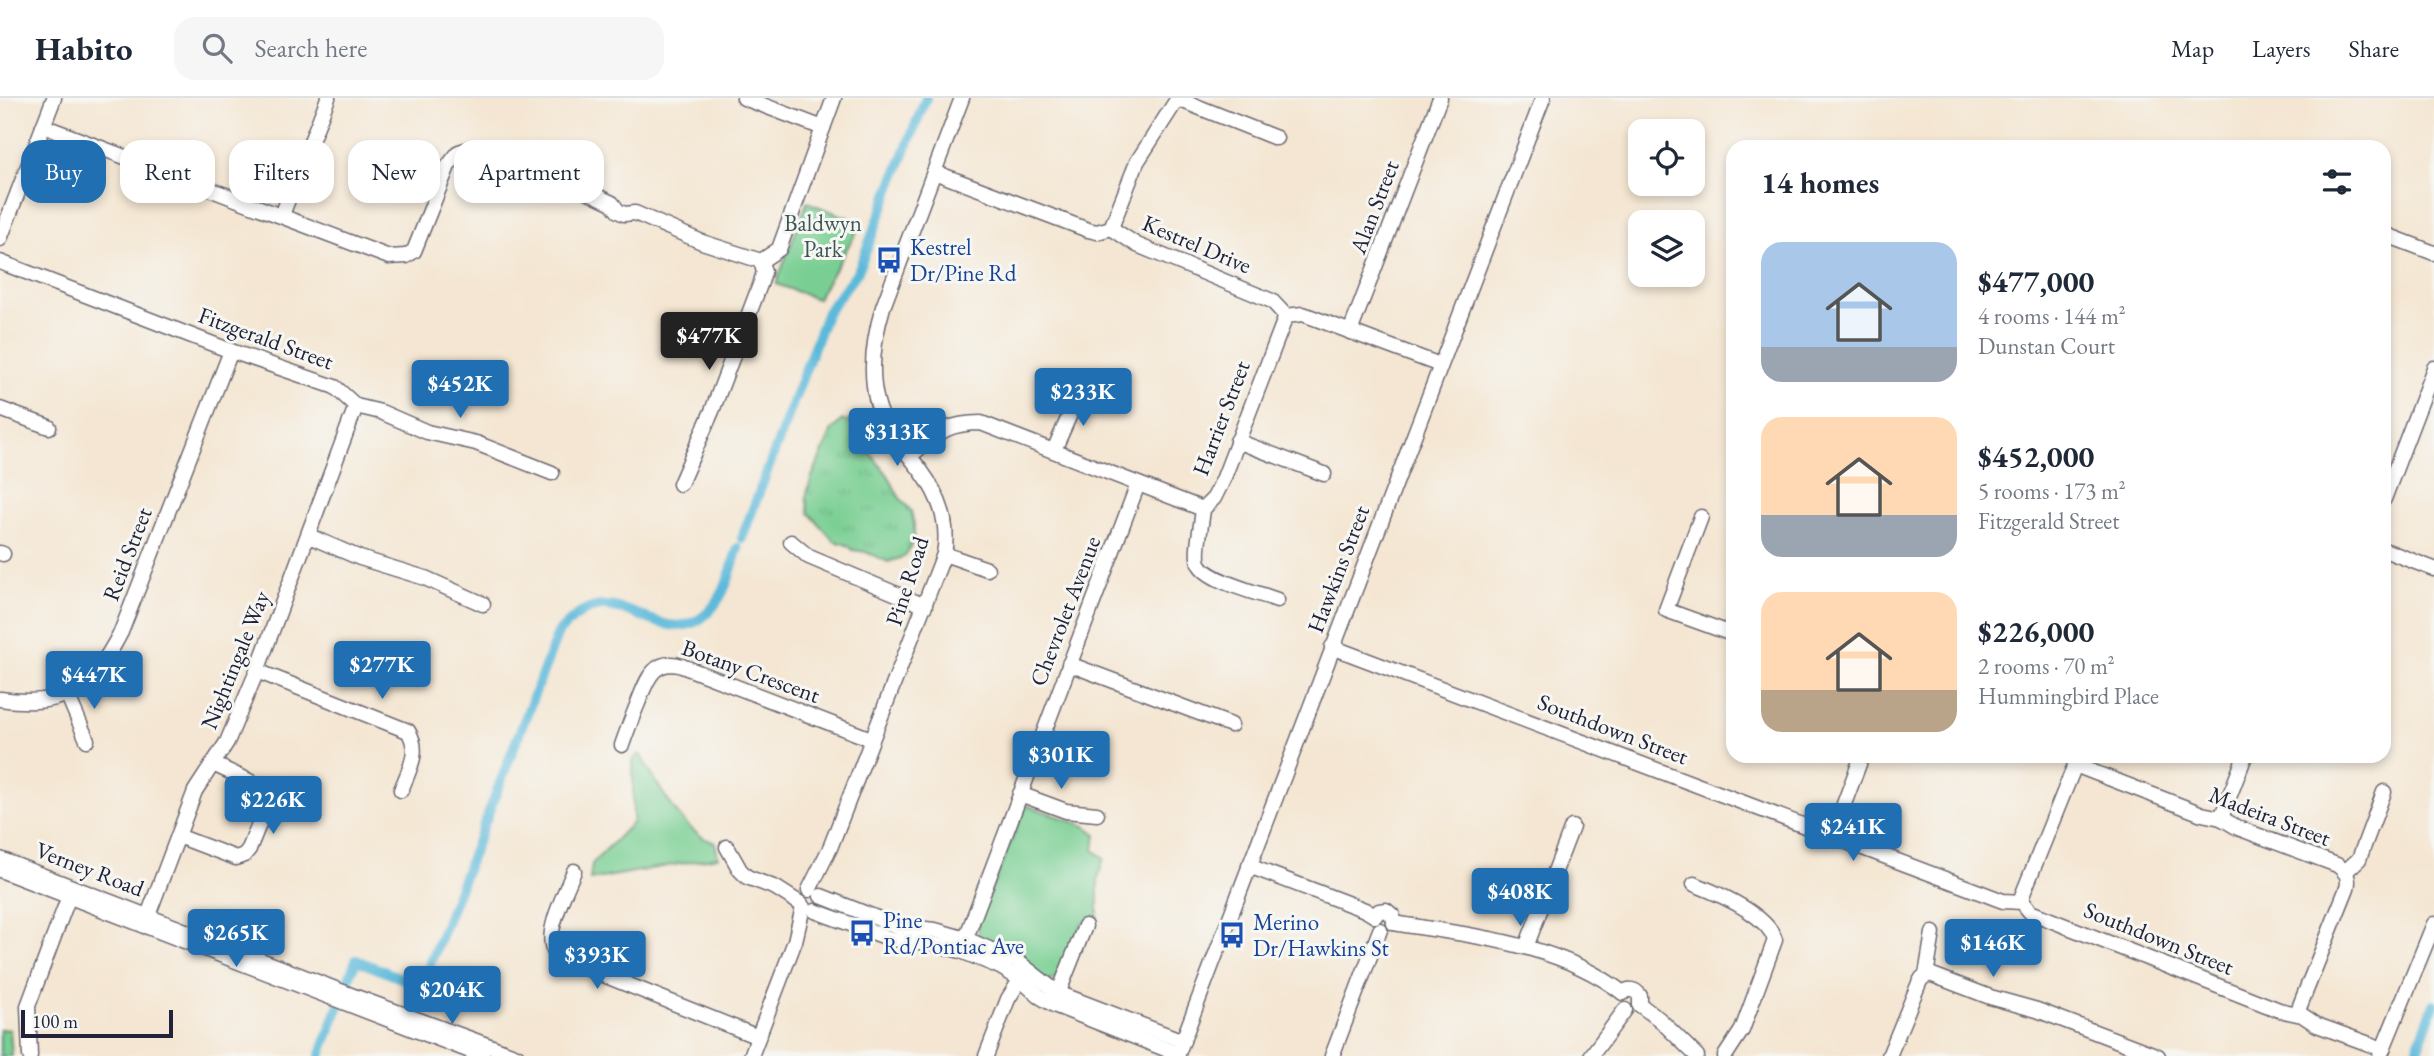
<!DOCTYPE html>
<html lang="en">
<head>
<meta charset="utf-8">
<style>
  body { margin:0; font-family:"EB Garamond",serif; background:#f6f6f7; color:#1f2937; height:100vh; display:flex; flex-direction:column; font-size:26px; white-space:nowrap }
  * { box-sizing:border-box; margin:0 }
  p { font-size:23px; color:#747a83 }
  .icon { flex:none; width:38px; height:38px; fill:none; stroke:currentColor; stroke-width:2; stroke-linecap:round; stroke-linejoin:round }
  .map { position:relative; flex:1; overflow:hidden }
  .panel { position:absolute; left:1726px; top:42px; width:665px; height:623px; display:flex; flex-direction:column; background:#fff; border-radius:21px; box-shadow:0 4px 10px #0003 }
  .panel>* { flex:none }
  .hud { position:absolute; left:21px; top:42px; width:665px; height:63px; display:flex; gap:14px }
  .fabs { position:absolute; left:1628px; top:21px; display:grid; gap:14px }
  .fabs a { display:grid; place-items:center; width:77px; height:77px; border-radius:14px; background:#fff; box-shadow:0 4px 10px #0003; font-size:35px }
  .scale { position:absolute; left:21px; bottom:18px; width:152px; box-sizing:border-box; padding-left:7px; border:4px solid #22223b; border-top:0; font-size:19px; line-height:24px; white-space:nowrap; color:#22223b; -webkit-text-stroke:5px #f6f6f2; paint-order:stroke }
  .price { position:absolute; translate:-50% -60px; padding:0 16px; border-radius:7px; background:#1f6fb2; color:#fff; font-size:23px; line-height:46px; filter:drop-shadow(0 2px 4px #0008) }
  .price::after { content:''; position:absolute; left:50%; top:42px; width:21px; height:16px; margin-left:-10px; background:inherit; clip-path:polygon(0 0,100% 0,50% 100%) }
  .price.selected { background:#222; color:#fff }
  ul { padding:0; list-style:none }
  li { display:flex; align-items:center; gap:21px; height:175px; padding:0 35px }
  li span { display:grid; place-items:center; flex:none; width:196px; height:140px; border-radius:21px; color:#555 }
  li>.icon { margin-inline-start:auto }
  span .icon { width:84px; height:84px; fill:#fffc; stroke-width:1 }
  li b { font-size:30px }
  h2 { display:flex; justify-content:space-between; align-items:center; height:84px; padding:0 35px; font-size:30px }
  .tag { padding:0 24px; border-radius:21px; background:#fff; box-shadow:0 4px 10px #0003; font-size:24px; line-height:63px }
  .tag.selected { background:#1f6fb2; color:#fff }
  header { display:flex; align-items:center; gap:42px; box-sizing:border-box; height:98px; padding:0 35px; background:#fff; border-bottom:2px solid #e0e1e3 }
  header strong { font-size:33px }
  nav { display:flex; gap:38px; margin-inline-start:auto; font-size:24px }
  .search { width:490px; height:63px; background:#f6f6f7; display:flex; align-items:center; gap:18px; box-sizing:border-box; padding:0 24px; border-radius:21px; color:#747a83; font-size:26px }
  .map>svg:first-child { display:block }
</style>
</head>
<body>
<header>
<strong>Habito</strong>
<div class="search"><svg class="icon" aria-label="search" viewBox="0 0 24 24"><circle cx="10" cy="10" r="6"/><path d="M15 15l6 6"/></svg>Search here</div>
<nav><a>Map</a><a>Layers</a><a>Share</a></nav>
</header>
<div class="map">
<svg width="2434" height="958" viewBox="0 0 2434 958">
  <defs>
    <pattern id="grass-tufts" width="24" height="20" patternUnits="userSpaceOnUse" patternTransform="scale(1.75)"><rect width="24" height="20" fill="#79cf93"/><path d="M3 7l-1-3M5 7V3M7 7l1-3M15 17l-1-3M17 17v-4M19 17l1-3" fill="none" stroke="#68b180"/></pattern>
  </defs>
  <rect width="100%" height="100%" fill="#f6f6f2"/>
  <filter id="ink" filterUnits="userSpaceOnUse"><feTurbulence type="fractalNoise" baseFrequency=".0143" numOctaves="2"/><feDisplacementMap in="SourceGraphic" scale="14" xChannelSelector="R" yChannelSelector="G"/><feConvolveMatrix kernelMatrix="1 2 1 2 8 2 1 2 1" color-interpolation-filters="sRGB"/></filter>
  <filter id="wash" filterUnits="userSpaceOnUse"><feTurbulence type="fractalNoise" baseFrequency=".00686" numOctaves="4" result="noise"/><feDisplacementMap in="SourceGraphic" scale="28" xChannelSelector="R" yChannelSelector="G"/><feGaussianBlur stdDeviation="1.57" result="paint"/><feColorMatrix in="noise" values="0 0 0 0 0 0 0 0 0 0 0 0 0 0 0 0 0 1.4 0 .05"/><feComposite in="paint" operator="in"/></filter>
  <g filter="url(#wash)">
    <rect width="100%" height="100%" fill="#f4e6d2"/>
    <polygon fill="url(#grass-tufts)" stroke="#4e7867" stroke-width="2" points="842,322 852,324 869,354 888,377 899,399 911,413 914,426 914,444 904,459 888,464 866,454 853,452 847,447 834,443 809,415 806,399 811,381 832,332"/>
    <g fill="#79cf93" stroke="#4e7867" stroke-width="2">
      <polygon points="807,104 862,125 817,201 776,186"/>
      <path d="M640,656c14,25 46,84 75,88l3,15 -128,23 2,-16 41,-42v-63z"/>
      <polygon points="1026,707 1085,728 1096,736 1094,752 1104,760 1098,781 1098,821 1082,826 1060,878 1048,884 978,838 978,824"/>
      <polygon points="0,931 10,932 12,958 0,958"/>
    </g>
    <g fill="none" stroke-linecap="round" stroke-linejoin="round">
      <g stroke="#5bb9da" stroke-width="10">
        <polyline points="742,440 827,214 858,173 926,0"/>
        <path d="M320,958l36,-96 55,22h8l6,-5 133,-344c13,-14 26,-26 45,-27 36,-1 75,44 110,1 14,-16 18,-39 25,-59"/>
        <polyline points="2415,958 2434,906"/>
      </g>
    </g>
  </g>
  <g filter="url(#ink)">
    <g fill="none" stroke-linecap="round" stroke-linejoin="round">
      <g stroke="#6c6770" stroke-width="17">
        <g id="minor">
          <polyline points="744,0 823,30 834,0"/>
          <polyline points="1178,1 1276,40"/>
          <polyline points="43,28 389,159 406,158 414,153 448,68 459,54 469,51 578,89 612,105 618,113 624,116 635,115 702,144 761,163"/>
          <polyline points="934,74 1088,132 1097,134 1111,130 1137,147 1272,203 1286,218 1303,216 1440,267"/>
          <polyline points="282,117 328,0"/>
          <polyline points="1111,130 1137,64 1178,0"/>
          <polyline points="2384,136 2434,155"/>
          <polyline points="0,141 54,0"/>
          <polyline points="761,163 779,151 823,30"/>
          <polyline points="0,164 231,253 335,289 356,308 381,314 427,334 476,345 552,375"/>
          <polyline points="1350,234 1440,0"/>
          <polyline points="0,311 49,329"/>
          <polyline points="1237,343 1324,376"/>
          <polyline points="1054,352 1076,303 1089,291"/>
          <path d="M910,358c27,-22 35,-33 71,-33l222,86 11,-11 9,-18 63,-164"/>
          <polyline points="680,386 712,313 761,184 764,174 761,163"/>
          <polyline points="2384,401 2434,270"/>
          <path d="M1203,411c-1,13 -8,44 -4,54 7,18 60,30 78,37"/>
          <polyline points="1701,419 1666,512 1732,536"/>
          <polyline points="309,438 360,460 425,480 483,506"/>
          <polyline points="791,444 809,459 925,508"/>
          <polyline points="2384,452 2434,471"/>
          <polyline points="0,455 3,456"/>
          <polyline points="944,456 987,471"/>
          <polyline points="1332,549 2003,803 2022,804 2030,814 2279,912 2302,917 2317,927 2383,951"/>
          <polyline points="1069,566 1231,627"/>
          <path d="M257,573l151,60c13,20 1,39 -7,59"/>
          <polyline points="68,598 87,642"/>
          <path d="M0,601c65,9 91,-9 121,-67l110,-281"/>
          <path d="M622,647c5,-14 10,-28 16,-42 8,-21 15,-46 44,-37l189,73"/>
          <path d="M2075,667l127,49 19,4 17,10 99,37c9,6 13,13 10,23l-50,125"/>
          <polyline points="1020,696 1066,713 1097,716"/>
          <polyline points="2221,720 2245,658"/>
          <polyline points="178,738 236,760 244,757 249,751 268,704 267,694 262,689 213,666"/>
          <polyline points="1832,738 1862,658"/>
          <polyline points="727,749 740,772 747,779 776,790 801,806"/>
          <polyline points="0,761 356,899 517,958"/>
          <polyline points="1249,768 1365,812 1375,818"/>
          <polyline points="0,772 483,958"/>
          <path d="M574,773c-7,18 -32,65 -19,81 2,3 6,5 9,7l194,78"/>
          <polyline points="2345,774 2359,761 2384,694"/>
          <path d="M1694,786c23,9 73,30 81,56l-33,90 -17,26"/>
          <path d="M809,792l21,-42 114,-294c7,-38 -10,-69 -34,-97 -6,-8 -15,-16 -20,-25 -24,-38 -19,-85 -7,-125l79,-209"/>
          <polyline points="821,798 897,828 935,832 966,841 1017,863 1058,895 1183,943"/>
          <polyline points="2022,804 2022,798 2075,667 2075,659"/>
          <polyline points="815,813 891,841 929,845 961,853 1000,869 1020,881 1039,898 1054,907 1178,956"/>
          <polyline points="1375,818 1379,813 1386,812 1393,818 1394,825"/>
          <path d="M1394,825c78,13 164,20 229,70"/>
          <polyline points="144,828 195,693 227,644 257,573 356,308"/>
          <polyline points="1526,849 1572,729"/>
          <polyline points="961,853 1138,386"/>
          <polyline points="1926,877 1933,835"/>
          <path d="M1623,895c6,-5 12,-4 17,3v9"/>
          <polyline points="1056,901 1085,828"/>
          <polyline points="1640,907 1659,921 1697,958"/>
          <polyline points="30,958 28,908 72,790"/>
          <polyline points="751,958 795,843 803,809"/>
          <polyline points="986,958 1008,901 1025,874"/>
          <polyline points="1177,958 1543,0"/>
          <polyline points="1332,958 1380,832"/>
          <polyline points="1591,958 1625,912"/>
          <polyline points="1889,958 1919,885 1922,880 1930,876 1990,899 2037,912 2158,958"/>
          <polyline points="2380,958 2434,826"/>
        </g>
      </g>
      <use href="#minor" stroke="#fff" stroke-width="14"/>
    </g>
  </g>
  <defs>
    <g id="bus-bare" transform="scale(2.1)"><path d="M-5-6H5V4H4V6H2V4H-2V6H-4V4H-5ZM-3.5-4V0h7V-4ZM-3.5 1.2v1.5H-2V1.2ZM2 1.2v1.5H3.5V1.2Z" fill="#1a4fb4" stroke="#f6f6f2" stroke-width="2.5" paint-order="stroke"/></g>
  </defs>
  <g fill-rule="evenodd">
    <use href="#bus-bare" x="889" y="162"/>
    <use href="#bus-bare" x="862" y="835"/>
    <use href="#bus-bare" x="1232" y="837"/>
  </g>
  <g text-anchor="middle" stroke-width="6" stroke-linejoin="round" paint-order="stroke">
    <g font-size="23" fill="#22223b" stroke="#f6f6f2">
      <text transform="translate(1374 109) rotate(-69)" y="8">Alan Street</text>
      <text transform="translate(1197 146) rotate(23)" y="8">Kestrel Drive</text>
      <text transform="translate(266 240) rotate(20)" y="8">Fitzgerald Street</text>
      <text transform="translate(1221 320) rotate(-69)" y="8">Harrier Street</text>
      <text transform="translate(127 456) rotate(-69)" y="8">Reid Street</text>
      <text transform="translate(1338 471) rotate(-69)" y="8">Hawkins Street</text>
      <text transform="translate(907 483) rotate(-72)" y="8">Pine Road</text>
      <text transform="translate(1065 513) rotate(-69)" y="8">Chevrolet Avenue</text>
      <text transform="translate(235 562) rotate(-68)" y="8">Nightingale Way</text>
      <text transform="translate(751 573) rotate(20)" y="8">Botany Crescent</text>
      <text transform="translate(1613 631) rotate(21)" y="8">Southdown Street</text>
      <text transform="translate(2270 718) rotate(21)" y="8">Madeira Street</text>
      <text transform="translate(90 771) rotate(21)" y="8">Verney Road</text>
      <text transform="translate(2159 840) rotate(22)" y="8">Southdown Street</text>
    </g>
    <g font-size="23" fill="#3c5655" stroke="#f6f6f2">
      <text x="823" y="133">Baldwyn<tspan x="823" dy="26">Park</tspan></text>
    </g>
    <g font-size="23" fill="#164399" stroke="#f6f6f2" text-anchor="start">
      <text x="910" y="157">Kestrel<tspan x="910" dy="26">Dr/Pine Rd</tspan></text>
      <text x="883" y="830">Pine<tspan x="883" dy="26">Rd/Pontiac Ave</tspan></text>
      <text x="1253" y="832">Merino<tspan x="1253" dy="26">Dr/Hawkins St</tspan></text>
    </g>
  </g>
</svg>
<div class="fabs">
<a><svg class="icon" aria-label="locate" viewBox="0 0 24 24"><circle cx="12" cy="12" r="6"/><path d="M12 2v4M12 18v4M2 12h4M18 12h4"/></svg></a>
<a><svg class="icon" aria-label="layers" viewBox="0 0 24 24"><path d="M12 4l9 5-9 5-9-5zM3 14l9 5 9-5"/></svg></a>
</div>
<div class="scale">100 m</div>
<b class="price selected" style="left:709px;top:274px">$477K</b>
<b class="price" style="left:460px;top:322px">$452K</b>
<b class="price" style="left:1083px;top:330px">$233K</b>
<b class="price" style="left:897px;top:370px">$313K</b>
<b class="price" style="left:382px;top:603px">$277K</b>
<b class="price" style="left:94px;top:613px">$447K</b>
<b class="price" style="left:1061px;top:693px">$301K</b>
<b class="price" style="left:273px;top:738px">$226K</b>
<b class="price" style="left:1853px;top:765px">$241K</b>
<b class="price" style="left:1520px;top:830px">$408K</b>
<b class="price" style="left:236px;top:871px">$265K</b>
<b class="price" style="left:1993px;top:881px">$146K</b>
<b class="price" style="left:597px;top:893px">$393K</b>
<b class="price" style="left:452px;top:928px">$204K</b>
<div class="hud">
<a class="tag selected">Buy</a>
<a class="tag">Rent</a>
<a class="tag">Filters</a>
<a class="tag">New</a>
<a class="tag">Apartment</a>
</div>
<section class="panel">
<h2>14 homes<svg class="icon" aria-label="filters" viewBox="0 0 24 24"><path d="M4 7h16M4 17h16"/><circle cx="9" cy="7" r="2"/><circle cx="15" cy="17" r="2"/></svg></h2>
<ul>
<li><span style="background:linear-gradient(#a9c7e8 75%,#9aa5b1 0)"><svg class="icon" aria-label="home" viewBox="0 0 24 24"><path d="M3 11l9-7 9 7M6 9v11h12V9"/></svg></span><div><b>$477,000</b><p>4 rooms · 144 m²</p><p>Dunstan Court</p></div></li>
<li><span style="background:linear-gradient(#ffd9b3 70%,#9aa5b1 0)"><svg class="icon" aria-label="home" viewBox="0 0 24 24"><path d="M3 11l9-7 9 7M6 9v11h12V9"/></svg></span><div><b>$452,000</b><p>5 rooms · 173 m²</p><p>Fitzgerald Street</p></div></li>
<li><span style="background:linear-gradient(#ffd9b3 70%,#b9a48a 0)"><svg class="icon" aria-label="home" viewBox="0 0 24 24"><path d="M3 11l9-7 9 7M6 9v11h12V9"/></svg></span><div><b>$226,000</b><p>2 rooms · 70 m²</p><p>Hummingbird Place</p></div></li>
</ul>
</section>
</div>
</body>
</html>
